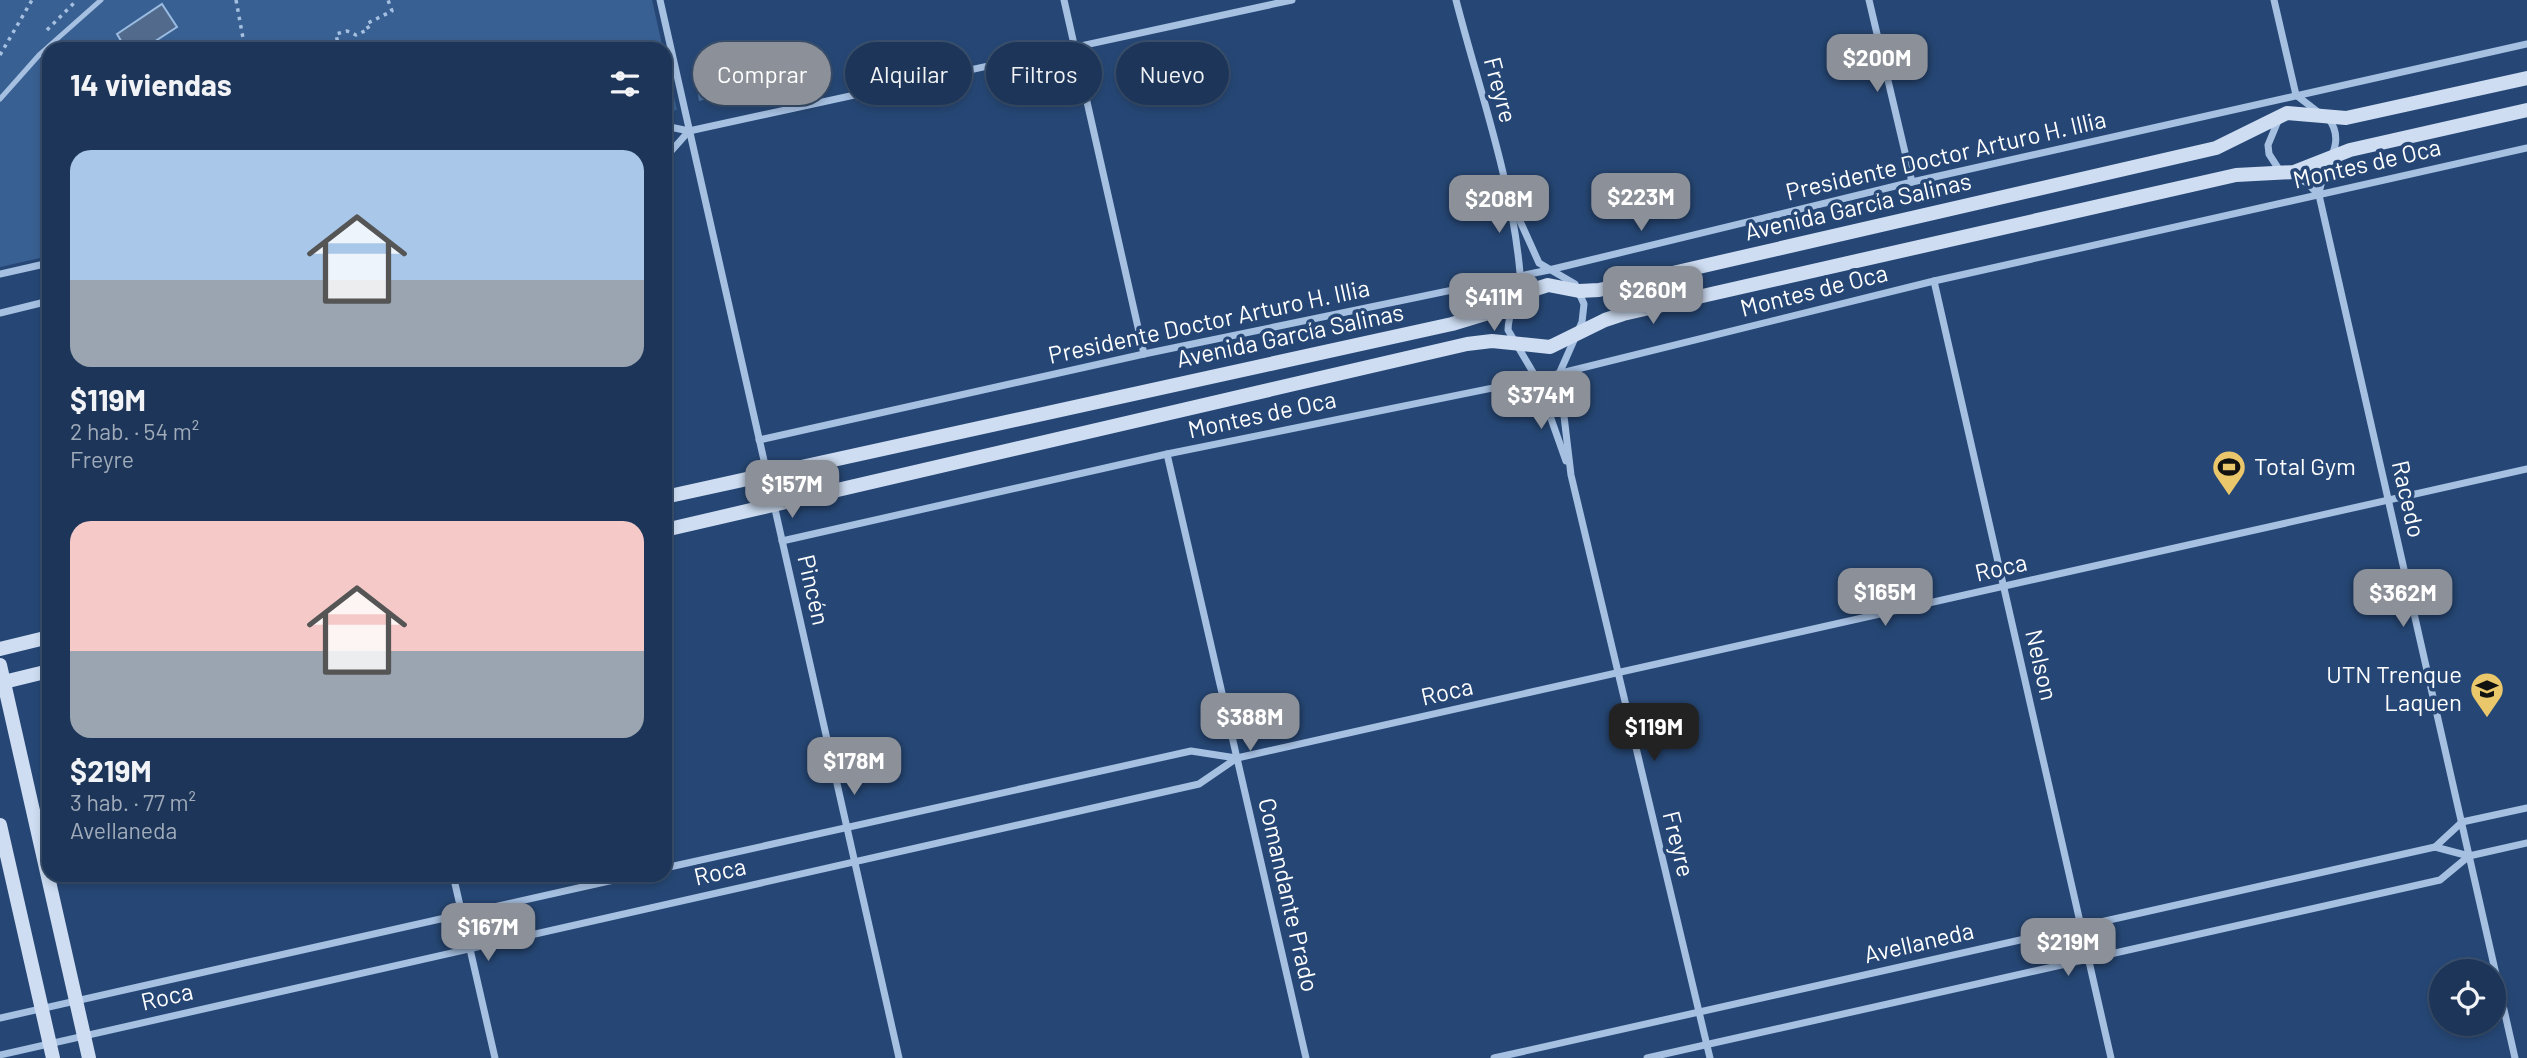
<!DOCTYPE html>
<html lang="es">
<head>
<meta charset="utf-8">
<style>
  body { margin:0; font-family:Barlow,sans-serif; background:#294061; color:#f1f3f6; height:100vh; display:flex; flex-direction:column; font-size:26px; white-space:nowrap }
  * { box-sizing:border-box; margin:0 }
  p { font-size:23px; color:#a0abba }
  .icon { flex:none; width:38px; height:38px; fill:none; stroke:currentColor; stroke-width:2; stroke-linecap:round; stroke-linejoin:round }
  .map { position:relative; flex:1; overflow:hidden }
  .drawer { position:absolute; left:42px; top:42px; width:630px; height:840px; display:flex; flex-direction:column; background:#1c3558; border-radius:21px; box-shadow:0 4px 10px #0003,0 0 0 2px #3a506e }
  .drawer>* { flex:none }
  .hud { position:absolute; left:693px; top:42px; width:665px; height:63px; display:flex; gap:14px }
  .fabs { position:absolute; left:2429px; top:959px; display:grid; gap:14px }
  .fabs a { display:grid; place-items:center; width:77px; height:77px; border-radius:50%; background:#1c3558; box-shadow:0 4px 10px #0003,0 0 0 2px #3a506e; font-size:35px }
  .price { position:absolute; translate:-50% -60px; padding:0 16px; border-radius:14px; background:#8c9099; color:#fff; font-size:23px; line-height:46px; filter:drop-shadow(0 2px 4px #0008) }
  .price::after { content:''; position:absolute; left:50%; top:42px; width:21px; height:16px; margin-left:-10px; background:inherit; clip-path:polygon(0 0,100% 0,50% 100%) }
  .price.active { background:#222; color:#fff }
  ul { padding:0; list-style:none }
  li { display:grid; align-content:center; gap:14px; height:371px; padding:0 28px }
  li span { display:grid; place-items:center; height:217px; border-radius:21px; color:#555 }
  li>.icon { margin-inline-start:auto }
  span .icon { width:126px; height:126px; fill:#fffc; stroke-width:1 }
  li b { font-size:30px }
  h2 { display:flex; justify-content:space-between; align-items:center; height:84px; padding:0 28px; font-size:30px }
  .tag { padding:0 24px; border-radius:32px; background:#1c3558; box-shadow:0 4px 10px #0003,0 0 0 2px #3a506e; font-size:24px; line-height:63px }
  .tag.active { background:#8c9099; color:#fff }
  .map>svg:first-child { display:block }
</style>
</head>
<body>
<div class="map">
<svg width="2527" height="1058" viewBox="0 0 2527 1058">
  <rect width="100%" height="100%" fill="#264775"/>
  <g fill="#396092">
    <polygon points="0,0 652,0 663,49 49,49 49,256 0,267"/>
    <polygon points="665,57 677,110 665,112"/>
  </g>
  <polygon fill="#526b8d" stroke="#9abbe2" stroke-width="2" points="162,4 177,27 143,49 126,49 117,34"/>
  <polygon fill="#4e719f" points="732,74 736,92 699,101 696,82"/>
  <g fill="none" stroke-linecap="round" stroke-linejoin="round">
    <g stroke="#a6c0e2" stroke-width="3.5" stroke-dasharray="3.5 5" stroke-linecap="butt">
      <polyline points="236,0 245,49"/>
      <polyline points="47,30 77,0"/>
      <polyline points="339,49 336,34 347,31 356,35 369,29 366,24 392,11 388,0"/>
      <polyline points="0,55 32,0"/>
    </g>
    <polyline stroke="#a6c0e2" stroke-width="5" points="0,99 40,54 101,0"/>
    <g stroke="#a6c0e2" stroke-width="7">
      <polyline points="660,0 899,1058"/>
      <polyline points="1064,0 1144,354"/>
      <path d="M1456,0c23,89 56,181 64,273 1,21 -12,37 -12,57l29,49 29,82"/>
      <polyline points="1869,0 1912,182"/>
      <polyline points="2274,0 2296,95 2318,112"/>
      <path d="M2278,121l-10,24 1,9 9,14 29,15 12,12c2,-28 30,-51 9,-77"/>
      <polyline points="665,126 689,131 1292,0"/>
      <polyline points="665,158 689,131"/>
      <polyline points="1506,190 1539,263 1575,284 1584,304 1582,322 1559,374 1571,475 1710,1058"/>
      <polyline points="2319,195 2515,1058"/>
      <polyline points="0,274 49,263"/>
      <polyline points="1934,281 2111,1058"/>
      <polyline points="0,313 49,301"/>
      <polyline points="759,440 1144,354 1549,270 1912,182 2527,44"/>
      <polyline points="1167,454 1306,1058"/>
      <polyline points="782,541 1167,454 1537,379 1934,281 2527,148"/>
      <polyline points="2435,847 2462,822 2527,808"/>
      <polyline points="665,868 1191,751 1236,758"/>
      <polyline points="453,875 495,1058"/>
      <polyline points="0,1018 636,875"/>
      <polyline points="0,1055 1199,784 1237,758 2527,469"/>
      <polyline points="1494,1058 2435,847 2469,856"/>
      <polyline points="1647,1058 2440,880 2469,856 2527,843"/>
    </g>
    <g stroke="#ceddf2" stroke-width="14">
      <polyline points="665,497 1452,324 1485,314 1526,292 1548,285 1579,291 1599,290 2216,148 2287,113 2346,118 2527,78"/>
      <polyline points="665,530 1467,344 1492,341 1550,347 1605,320 1623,314 2236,175 2294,172 2350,150 2527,110"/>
      <polyline points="0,649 49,637"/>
      <polyline points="0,665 89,1058"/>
      <polyline points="0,683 49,671"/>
      <polyline points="0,825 53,1058"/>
    </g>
  </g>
  <defs>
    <g id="stadium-pin" transform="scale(1.75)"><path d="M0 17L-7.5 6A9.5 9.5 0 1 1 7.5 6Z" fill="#eac76b" stroke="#264775"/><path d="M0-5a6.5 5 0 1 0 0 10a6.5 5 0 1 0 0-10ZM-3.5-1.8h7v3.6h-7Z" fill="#111"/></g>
    <g id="university-pin" transform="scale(1.75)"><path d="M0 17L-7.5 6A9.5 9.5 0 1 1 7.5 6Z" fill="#eac76b" stroke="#264775"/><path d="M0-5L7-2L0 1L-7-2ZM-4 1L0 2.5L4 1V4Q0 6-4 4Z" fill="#111"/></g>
  </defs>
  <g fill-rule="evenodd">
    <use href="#stadium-pin" x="2229" y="467"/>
    <use href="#university-pin" x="2487" y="689"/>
  </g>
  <g text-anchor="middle" stroke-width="7" stroke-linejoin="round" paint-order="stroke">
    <g font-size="24" fill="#fff" stroke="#264775">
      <text transform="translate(1500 90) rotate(75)" y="8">Freyre</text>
      <text transform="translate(1946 156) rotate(-13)" y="8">Presidente Doctor Arturo H. Illia</text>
      <text transform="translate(2367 164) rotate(-13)" y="8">Montes de Oca</text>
      <text transform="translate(1858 207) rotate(-13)" y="8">Avenida García Salinas</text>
      <text transform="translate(1814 291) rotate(-14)" y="8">Montes de Oca</text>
      <text transform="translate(1209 322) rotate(-12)" y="8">Presidente Doctor Arturo H. Illia</text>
      <text transform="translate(1290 336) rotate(-12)" y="8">Avenida García Salinas</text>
      <text transform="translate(1262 415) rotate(-12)" y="8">Montes de Oca</text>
      <text transform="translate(2408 499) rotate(77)" y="8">Racedo</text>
      <text transform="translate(2001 568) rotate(-13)" y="8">Roca</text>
      <text transform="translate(813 590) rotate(77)" y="8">Pincén</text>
      <text transform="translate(2041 665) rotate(77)" y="8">Nelson</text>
      <text transform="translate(1447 692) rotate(-13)" y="8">Roca</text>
      <text transform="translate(1678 844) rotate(76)" y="8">Freyre</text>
      <text transform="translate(720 872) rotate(-13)" y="8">Roca</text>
      <text transform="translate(1288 895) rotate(77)" y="8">Comandante Prado</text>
      <text transform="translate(1919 943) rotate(-13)" y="8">Avellaneda</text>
      <text transform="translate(167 997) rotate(-13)" y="8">Roca</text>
    </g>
    <g font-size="24" fill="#fff" stroke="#264775" text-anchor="start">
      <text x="2254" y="475">Total Gym</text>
      <text x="2462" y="683" text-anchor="end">UTN Trenque<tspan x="2462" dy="28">Laquen</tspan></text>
    </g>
  </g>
</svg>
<div class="fabs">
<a><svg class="icon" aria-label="locate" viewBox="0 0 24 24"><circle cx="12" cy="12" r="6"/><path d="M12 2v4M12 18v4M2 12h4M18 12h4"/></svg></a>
</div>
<b class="price" style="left:1877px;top:94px">$200M</b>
<b class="price" style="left:1641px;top:233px">$223M</b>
<b class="price" style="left:1499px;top:235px">$208M</b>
<b class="price" style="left:1653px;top:326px">$260M</b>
<b class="price" style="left:1494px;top:333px">$411M</b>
<b class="price" style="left:1541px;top:431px">$374M</b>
<b class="price" style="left:792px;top:520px">$157M</b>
<b class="price" style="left:1885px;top:628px">$165M</b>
<b class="price" style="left:2403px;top:629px">$362M</b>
<b class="price" style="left:1250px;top:753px">$388M</b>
<b class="price active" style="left:1654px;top:763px">$119M</b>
<b class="price" style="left:854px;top:797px">$178M</b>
<b class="price" style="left:488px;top:963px">$167M</b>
<b class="price" style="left:2068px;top:978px">$219M</b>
<div class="hud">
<a class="tag active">Comprar</a>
<a class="tag">Alquilar</a>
<a class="tag">Filtros</a>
<a class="tag">Nuevo</a>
</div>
<section class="drawer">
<h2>14 viviendas<svg class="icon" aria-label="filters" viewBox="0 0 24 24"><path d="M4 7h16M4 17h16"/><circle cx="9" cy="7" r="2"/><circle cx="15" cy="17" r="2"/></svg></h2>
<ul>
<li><span style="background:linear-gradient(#a9c7e8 60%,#9aa5b1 0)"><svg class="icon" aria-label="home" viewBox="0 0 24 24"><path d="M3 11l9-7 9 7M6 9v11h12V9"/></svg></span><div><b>$119M</b><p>2 hab. · 54 m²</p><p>Freyre</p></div></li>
<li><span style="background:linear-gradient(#f6c9c9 60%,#9aa5b1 0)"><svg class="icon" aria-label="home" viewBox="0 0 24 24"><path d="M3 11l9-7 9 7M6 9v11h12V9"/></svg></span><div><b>$219M</b><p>3 hab. · 77 m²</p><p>Avellaneda</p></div></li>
</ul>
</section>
</div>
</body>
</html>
